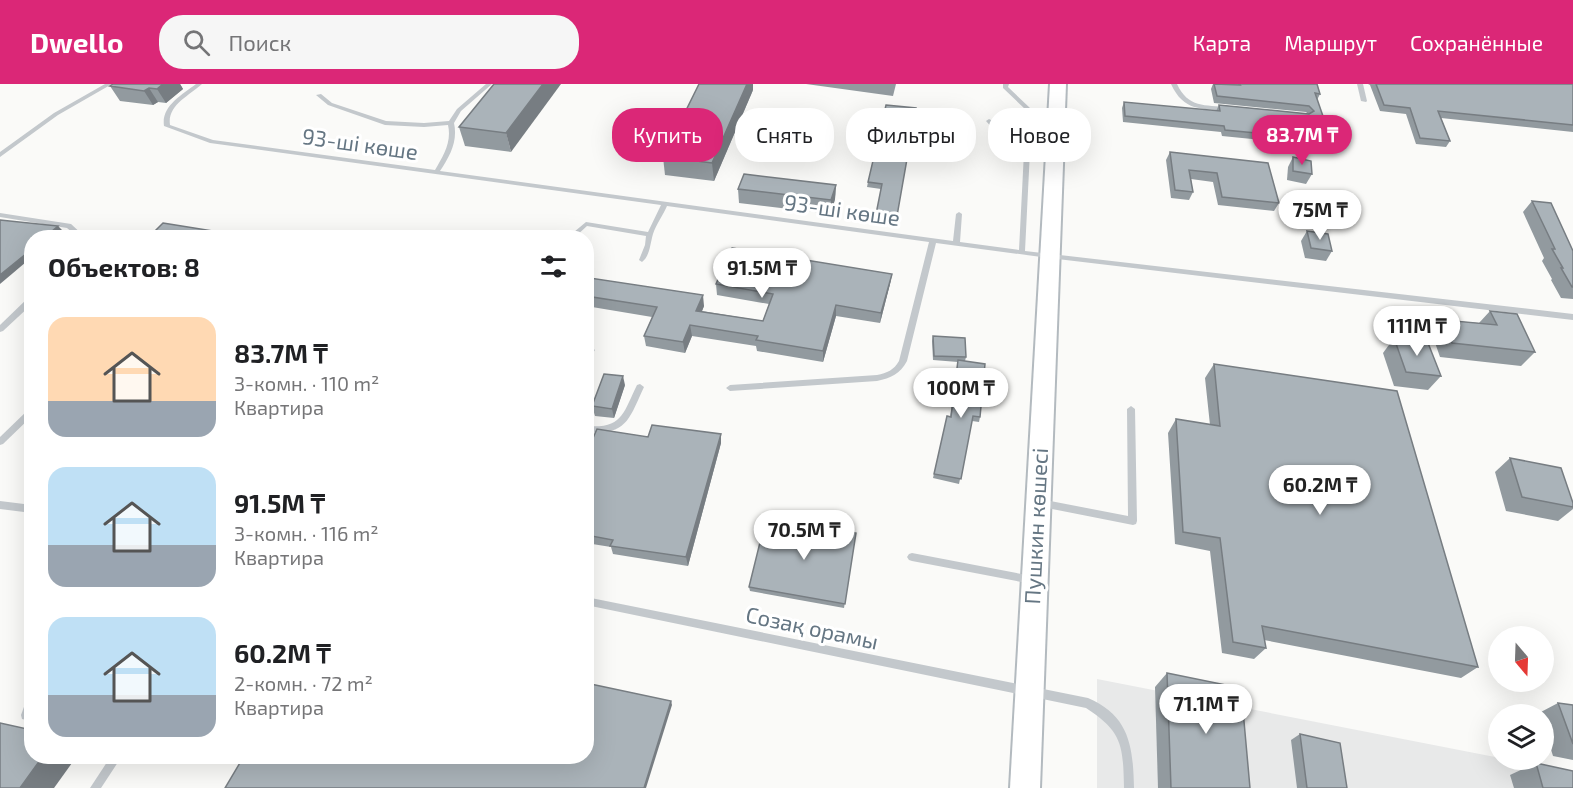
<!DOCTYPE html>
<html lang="ru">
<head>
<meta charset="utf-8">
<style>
  body { margin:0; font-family:"Exo 2",sans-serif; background:#f6f6f6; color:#202124; height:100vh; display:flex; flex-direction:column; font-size:22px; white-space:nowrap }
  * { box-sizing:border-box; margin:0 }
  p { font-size:20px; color:#757577 }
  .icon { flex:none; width:33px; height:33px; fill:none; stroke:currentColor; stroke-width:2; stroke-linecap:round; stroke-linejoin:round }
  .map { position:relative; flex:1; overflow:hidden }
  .drawer { position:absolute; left:24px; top:146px; width:570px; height:534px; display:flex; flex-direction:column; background:#fff; border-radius:24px; box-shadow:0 6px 24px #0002 }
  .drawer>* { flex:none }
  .top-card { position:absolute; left:612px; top:24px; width:570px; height:54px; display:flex; gap:12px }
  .needle { width:39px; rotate:161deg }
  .fabs { position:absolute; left:1488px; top:542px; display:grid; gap:12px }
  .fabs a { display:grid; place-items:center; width:66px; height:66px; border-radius:50%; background:#fff; box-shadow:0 6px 24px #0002; font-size:30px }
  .price { position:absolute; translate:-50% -51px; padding:0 14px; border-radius:21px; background:#fff; color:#222; font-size:20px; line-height:39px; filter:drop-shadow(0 2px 3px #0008) }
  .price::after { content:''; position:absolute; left:50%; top:36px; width:18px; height:14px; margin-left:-9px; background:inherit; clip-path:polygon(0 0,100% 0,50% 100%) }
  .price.selected { background:#db2777; color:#fff }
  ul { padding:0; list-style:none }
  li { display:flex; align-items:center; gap:18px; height:150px; padding:0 24px }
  li span { display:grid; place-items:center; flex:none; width:168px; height:120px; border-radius:18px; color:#555 }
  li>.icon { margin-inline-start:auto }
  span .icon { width:72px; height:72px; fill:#fffc; stroke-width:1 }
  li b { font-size:26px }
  h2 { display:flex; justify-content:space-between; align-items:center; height:72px; padding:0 24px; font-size:26px }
  .pill { padding:0 21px; border-radius:24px; background:#fff; box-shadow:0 6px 24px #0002; font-size:21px; line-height:54px }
  .pill.selected { background:#db2777; color:#fff }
  header { display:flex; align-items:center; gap:36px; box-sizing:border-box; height:84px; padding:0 30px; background:#db2777; color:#fff }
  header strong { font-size:28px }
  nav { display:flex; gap:33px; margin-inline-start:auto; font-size:21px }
  .search { width:420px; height:54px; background:#f6f6f6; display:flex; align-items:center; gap:15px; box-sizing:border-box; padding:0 21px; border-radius:24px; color:#757577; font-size:22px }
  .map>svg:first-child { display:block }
</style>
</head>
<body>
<header>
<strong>Dwello</strong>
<div class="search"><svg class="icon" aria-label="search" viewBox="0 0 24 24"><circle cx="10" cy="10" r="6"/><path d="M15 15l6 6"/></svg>Поиск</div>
<nav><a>Карта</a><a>Маршрут</a><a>Сохранённые</a></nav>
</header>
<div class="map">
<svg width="1573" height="704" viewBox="0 0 1573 704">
  <rect width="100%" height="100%" fill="#fafaf8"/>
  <polygon fill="#e8e9e9" points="1097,595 1495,673 1567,704 1097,704"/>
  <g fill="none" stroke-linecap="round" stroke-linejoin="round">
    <g stroke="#b3babf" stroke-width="4">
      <polygon id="secondary" points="1050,0 1066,0 1040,704 1010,704"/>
    </g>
    <g fill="#c3c8cc" fill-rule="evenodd">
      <polygon points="105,0 112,0 58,31 0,73 0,68 54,29"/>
      <path d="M196,0h6c-13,12 -35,21 -32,41l43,15 222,30c8,-14 17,-28 13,-45l-24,2 -39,-2 -57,-20 -12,-10 5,-1 11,9 54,18 38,2 25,-2 8,-12 29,-25h6l-31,27 -7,12c4,18 -4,33 -14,48l513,70 3,-27 3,-2 3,2 -2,28 59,8 5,-98 -22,-13 -16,-18 3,-2 2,1 15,17 24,14 -5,100 548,63v6l-524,-62 -113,-15 -29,118c-7,13 -16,17 -30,20l-147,10 -4,-3 4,-3 147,-10c10,-2 17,-5 22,-14l30,-119 -262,-36c-4,9 -11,19 -14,28 -3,10 -3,22 -11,28l-3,-2 6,-15 1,-9 -59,-10 -12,11h-7l18,-15 62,10 13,-27 -451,-62 -46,-17c-3,-20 18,-31 32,-42z"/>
      <polygon points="1003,0 1009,0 1008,3 1030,24 1059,35 1054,36 1026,26 1003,4"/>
      <path d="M1171,0h6c11,24 28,21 51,23l3,2 -3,2c-27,-3 -44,1 -57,-27z"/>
      <polygon points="1357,0 1363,0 1367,17 1366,18 1361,17"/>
      <polygon points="0,129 71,140 85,153 78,153 67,144 0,133"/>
      <polygon points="29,213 32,213 32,220 3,247 0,248 0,241"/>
      <polygon points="591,263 595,266 589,275 586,276 586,267"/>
      <path d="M640,300l4,3c-15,32 -17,49 -58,45v-6c37,3 37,-13 51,-41z"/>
      <polygon points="1131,322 1135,325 1137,437 1136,440 1133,441 1037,422 1036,419 1037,416 1040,415 1128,432 1127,325"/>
      <polygon points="32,324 32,332 3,360 0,361 0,353 29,325"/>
      <polygon points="0,417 32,421 32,429 0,425"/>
      <polygon points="912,469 1032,492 1035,493 1037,496 1035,499 1032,500 912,477 909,476 907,473 909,470"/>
      <path d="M586,513l502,101c42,18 45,49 46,90h-10c-1,-42 -1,-56 -38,-80l-500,-103z"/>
      <polygon points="32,611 32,630 30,635 26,636 22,635 21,631 28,612"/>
      <polygon points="111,672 122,672 101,704 90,704"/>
    </g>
    <use href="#secondary" fill="#fff" fill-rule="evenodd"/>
  </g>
  <g fill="#929a9f">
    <polygon points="113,0 180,0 183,5 166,19 158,18 153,21 120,17 110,2"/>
    <polygon points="494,0 511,68 465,62 459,43"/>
    <polygon points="806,0 896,0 893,12"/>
    <polygon points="1213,0 1317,0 1320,10 1317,16 1325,38 1337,57 1333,63 1222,52 1221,48 1123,38 1122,24 1124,18 1216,27 1219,21 1308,30 1306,28 1214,19 1211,5"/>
    <polygon points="1368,0 1573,0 1573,48 1441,34 1450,57 1446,63 1416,60 1406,30 1380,27 1370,1"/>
    <polygon points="753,6 714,97 665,91 663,73"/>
    <polygon points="916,24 896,137 876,135 881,105 867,103 868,98"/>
    <polygon points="1170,68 1268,79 1279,119 1274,127 1218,121 1213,98 1191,95 1193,108 1189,116 1171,114 1166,76"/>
    <polygon points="1293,73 1312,90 1306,100 1287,96 1288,83"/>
    <polygon points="836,101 835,115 831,130 739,119 738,105"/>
    <polygon points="1532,117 1573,167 1573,215 1561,214 1551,196 1552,195 1542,177 1544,174 1523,128"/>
    <polygon points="1307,147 1332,167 1326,177 1305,174 1301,157"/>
    <polygon points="892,190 890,200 880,239 836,232 823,278 757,267 756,262 692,252 685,269 646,262 644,252 652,233 586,222 586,201 704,222 702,227 763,237 769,220 717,211 716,200"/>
    <polygon points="1490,227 1535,268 1521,282 1440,273 1432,250 1444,236 1479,239"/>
    <polygon points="933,252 966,273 965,277 980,333 979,338 972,337 959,400 933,394 947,332 950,333 958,278 933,276 932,257"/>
    <polygon points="1394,254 1441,292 1428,306 1394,302 1383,269"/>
    <polygon points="1214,280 1478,583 1461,594 1264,556 1266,564 1254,575 1222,569 1210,467 1175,460 1168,349 1176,335 1210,341 1205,294"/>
    <polygon points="625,301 614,334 595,332 592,322"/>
    <polygon points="648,353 721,359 688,482 613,470 611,463 586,459 586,370"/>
    <polygon points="1510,374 1573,419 1573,425 1558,437 1506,427 1495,388"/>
    <polygon points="856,449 844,524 750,507 749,503"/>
    <polygon points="1167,589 1250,704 1158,704 1155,603"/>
    <polygon points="1558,619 1573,621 1573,676 1553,672 1544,643 1544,630 1539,630 1539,629"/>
    <polygon points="1300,650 1347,704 1297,704 1291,656"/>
    <polygon points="1536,679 1573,704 1514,704 1510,691"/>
  </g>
  <g fill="#777d82">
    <polygon points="163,0 180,0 183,5 166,19 157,5"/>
    <polygon points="543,0 561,0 511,68 506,49"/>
    <polygon points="747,0 753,0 753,6 714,97 712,79"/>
    <polygon points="149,4 158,18 153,21 144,7"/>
    <polygon points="836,101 835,115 831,130 831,116"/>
    <polygon points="58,142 63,147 55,153 45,153"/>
    <polygon points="213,147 217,153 208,153"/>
    <polygon points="32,165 32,173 0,200 0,191"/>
    <polygon points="892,190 890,200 880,239 881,229"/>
    <polygon points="703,211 704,222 698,237 696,227"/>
    <polygon points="836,221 836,232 823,278 823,267"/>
    <polygon points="690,241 692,252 685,269 683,258"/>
    <polygon points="623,292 625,301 614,334 612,325"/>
    <polygon points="721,350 721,359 688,482 686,473"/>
    <polygon points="671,617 672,621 646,704 644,704"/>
    <polygon points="43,672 77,672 54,704 20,704"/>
  </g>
  <g fill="#aab3b9" stroke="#777d82" stroke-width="1.5">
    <polygon points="113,0 163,0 157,5 149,4 144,7 110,2"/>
    <polygon points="494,0 543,0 506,49 459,43"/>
    <polygon points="699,0 747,0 712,79 663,73"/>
    <polygon points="1214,0 1240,1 1239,0 1317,0 1320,10 1315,9 1325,38 1330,39 1337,57 1225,46 1224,42 1125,32 1124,18 1220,27 1219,21 1309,30 1314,27 1309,22 1217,12"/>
    <polygon points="1376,0 1573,0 1573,41 1438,27 1450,57 1420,54 1410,24 1384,21"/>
    <polygon points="886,21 916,24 897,132 876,130 882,100 868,98"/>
    <polygon points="1170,68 1268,79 1279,119 1222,113 1217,89 1189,86 1193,108 1175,106"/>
    <polygon points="1293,73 1311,77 1312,90 1293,87"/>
    <polygon points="744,90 836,101 831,116 738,105"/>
    <polygon points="1532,117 1551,119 1573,167 1573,203 1572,203 1561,184 1563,184 1552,165 1555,165"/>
    <polygon points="0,136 58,142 45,153 32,153 32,165 0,191"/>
    <polygon points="163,139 213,147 208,153 149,153"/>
    <polygon points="1307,147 1328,150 1332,167 1311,164"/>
    <polygon points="732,164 892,190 881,229 836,221 823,267 756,256 758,252 690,241 683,258 644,252 657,223 586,212 586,201 590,194 703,211 696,227 763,237 773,210 716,200"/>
    <polygon points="1490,227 1517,230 1535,268 1452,259 1444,236 1497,241"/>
    <polygon points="933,252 965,254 966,273 934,272"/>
    <polygon points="1394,254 1428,259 1441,292 1406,288"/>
    <polygon points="958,276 985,280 980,333 973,332 961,395 934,390 947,332 951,333"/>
    <polygon points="1214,280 1397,307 1478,583 1262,542 1266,564 1233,558 1220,454 1183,448 1176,335 1220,342"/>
    <polygon points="604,290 623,292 612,325 592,322"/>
    <polygon points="652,341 721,350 686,473 610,462 613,456 586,451 586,370 597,345 648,353"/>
    <polygon points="1510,374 1561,384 1573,419 1573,423 1522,413"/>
    <polygon points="766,434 856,449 845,520 749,503"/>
    <polygon points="1167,589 1241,604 1250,704 1171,704"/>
    <polygon points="586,599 671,617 644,704 225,704 244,672 586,672"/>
    <polygon points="1558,619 1573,621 1573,660"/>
    <polygon points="0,639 32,646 32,672 43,672 20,704 0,704"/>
    <polygon points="1300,650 1340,659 1347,704 1307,704"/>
    <polygon points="1536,679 1573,687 1573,704 1543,704"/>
  </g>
  <g text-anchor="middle" stroke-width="6" stroke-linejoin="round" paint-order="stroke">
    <g font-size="22" fill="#657683" stroke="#fff">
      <text transform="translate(360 60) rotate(8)" y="8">93-ші көше</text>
      <text transform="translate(842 126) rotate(8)" y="8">93-ші көше</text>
      <text transform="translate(1036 442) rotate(-87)" y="8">Пушкин көшесі</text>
      <text transform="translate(812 544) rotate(12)" y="8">Созақ орамы</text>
    </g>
  </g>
</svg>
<div class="fabs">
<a><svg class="needle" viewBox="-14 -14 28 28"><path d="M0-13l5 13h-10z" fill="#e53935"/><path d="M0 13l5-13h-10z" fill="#757577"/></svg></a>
<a><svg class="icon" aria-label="layers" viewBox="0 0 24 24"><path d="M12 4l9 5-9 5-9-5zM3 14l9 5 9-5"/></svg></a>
</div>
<b class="price selected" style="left:1302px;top:82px">83.7M ₸</b>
<b class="price" style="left:1320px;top:157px">75M ₸</b>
<b class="price" style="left:762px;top:215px">91.5M ₸</b>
<b class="price" style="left:1417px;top:273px">111M ₸</b>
<b class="price" style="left:961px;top:335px">100M ₸</b>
<b class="price" style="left:1320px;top:432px">60.2M ₸</b>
<b class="price" style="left:804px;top:477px">70.5M ₸</b>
<b class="price" style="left:1206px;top:651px">71.1M ₸</b>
<div class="top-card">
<a class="pill selected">Купить</a>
<a class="pill">Снять</a>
<a class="pill">Фильтры</a>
<a class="pill">Новое</a>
</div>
<section class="drawer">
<h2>Объектов: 8<svg class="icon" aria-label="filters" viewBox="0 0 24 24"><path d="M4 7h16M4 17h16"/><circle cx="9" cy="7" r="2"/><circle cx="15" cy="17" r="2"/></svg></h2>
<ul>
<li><span style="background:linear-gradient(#ffd9b3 70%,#9aa5b1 0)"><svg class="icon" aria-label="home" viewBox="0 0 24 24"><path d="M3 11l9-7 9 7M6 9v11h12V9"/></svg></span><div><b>83.7M ₸</b><p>3-комн. · 110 m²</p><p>Квартира</p></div></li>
<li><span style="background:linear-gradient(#bfe0f5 65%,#9aa5b1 0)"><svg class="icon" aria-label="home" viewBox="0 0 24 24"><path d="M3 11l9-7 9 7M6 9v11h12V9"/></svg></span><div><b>91.5M ₸</b><p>3-комн. · 116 m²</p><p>Квартира</p></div></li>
<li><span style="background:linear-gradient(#bfe0f5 65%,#9aa5b1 0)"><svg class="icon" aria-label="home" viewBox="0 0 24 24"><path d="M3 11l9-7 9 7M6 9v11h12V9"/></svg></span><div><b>60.2M ₸</b><p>2-комн. · 72 m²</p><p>Квартира</p></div></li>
</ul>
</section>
</div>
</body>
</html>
